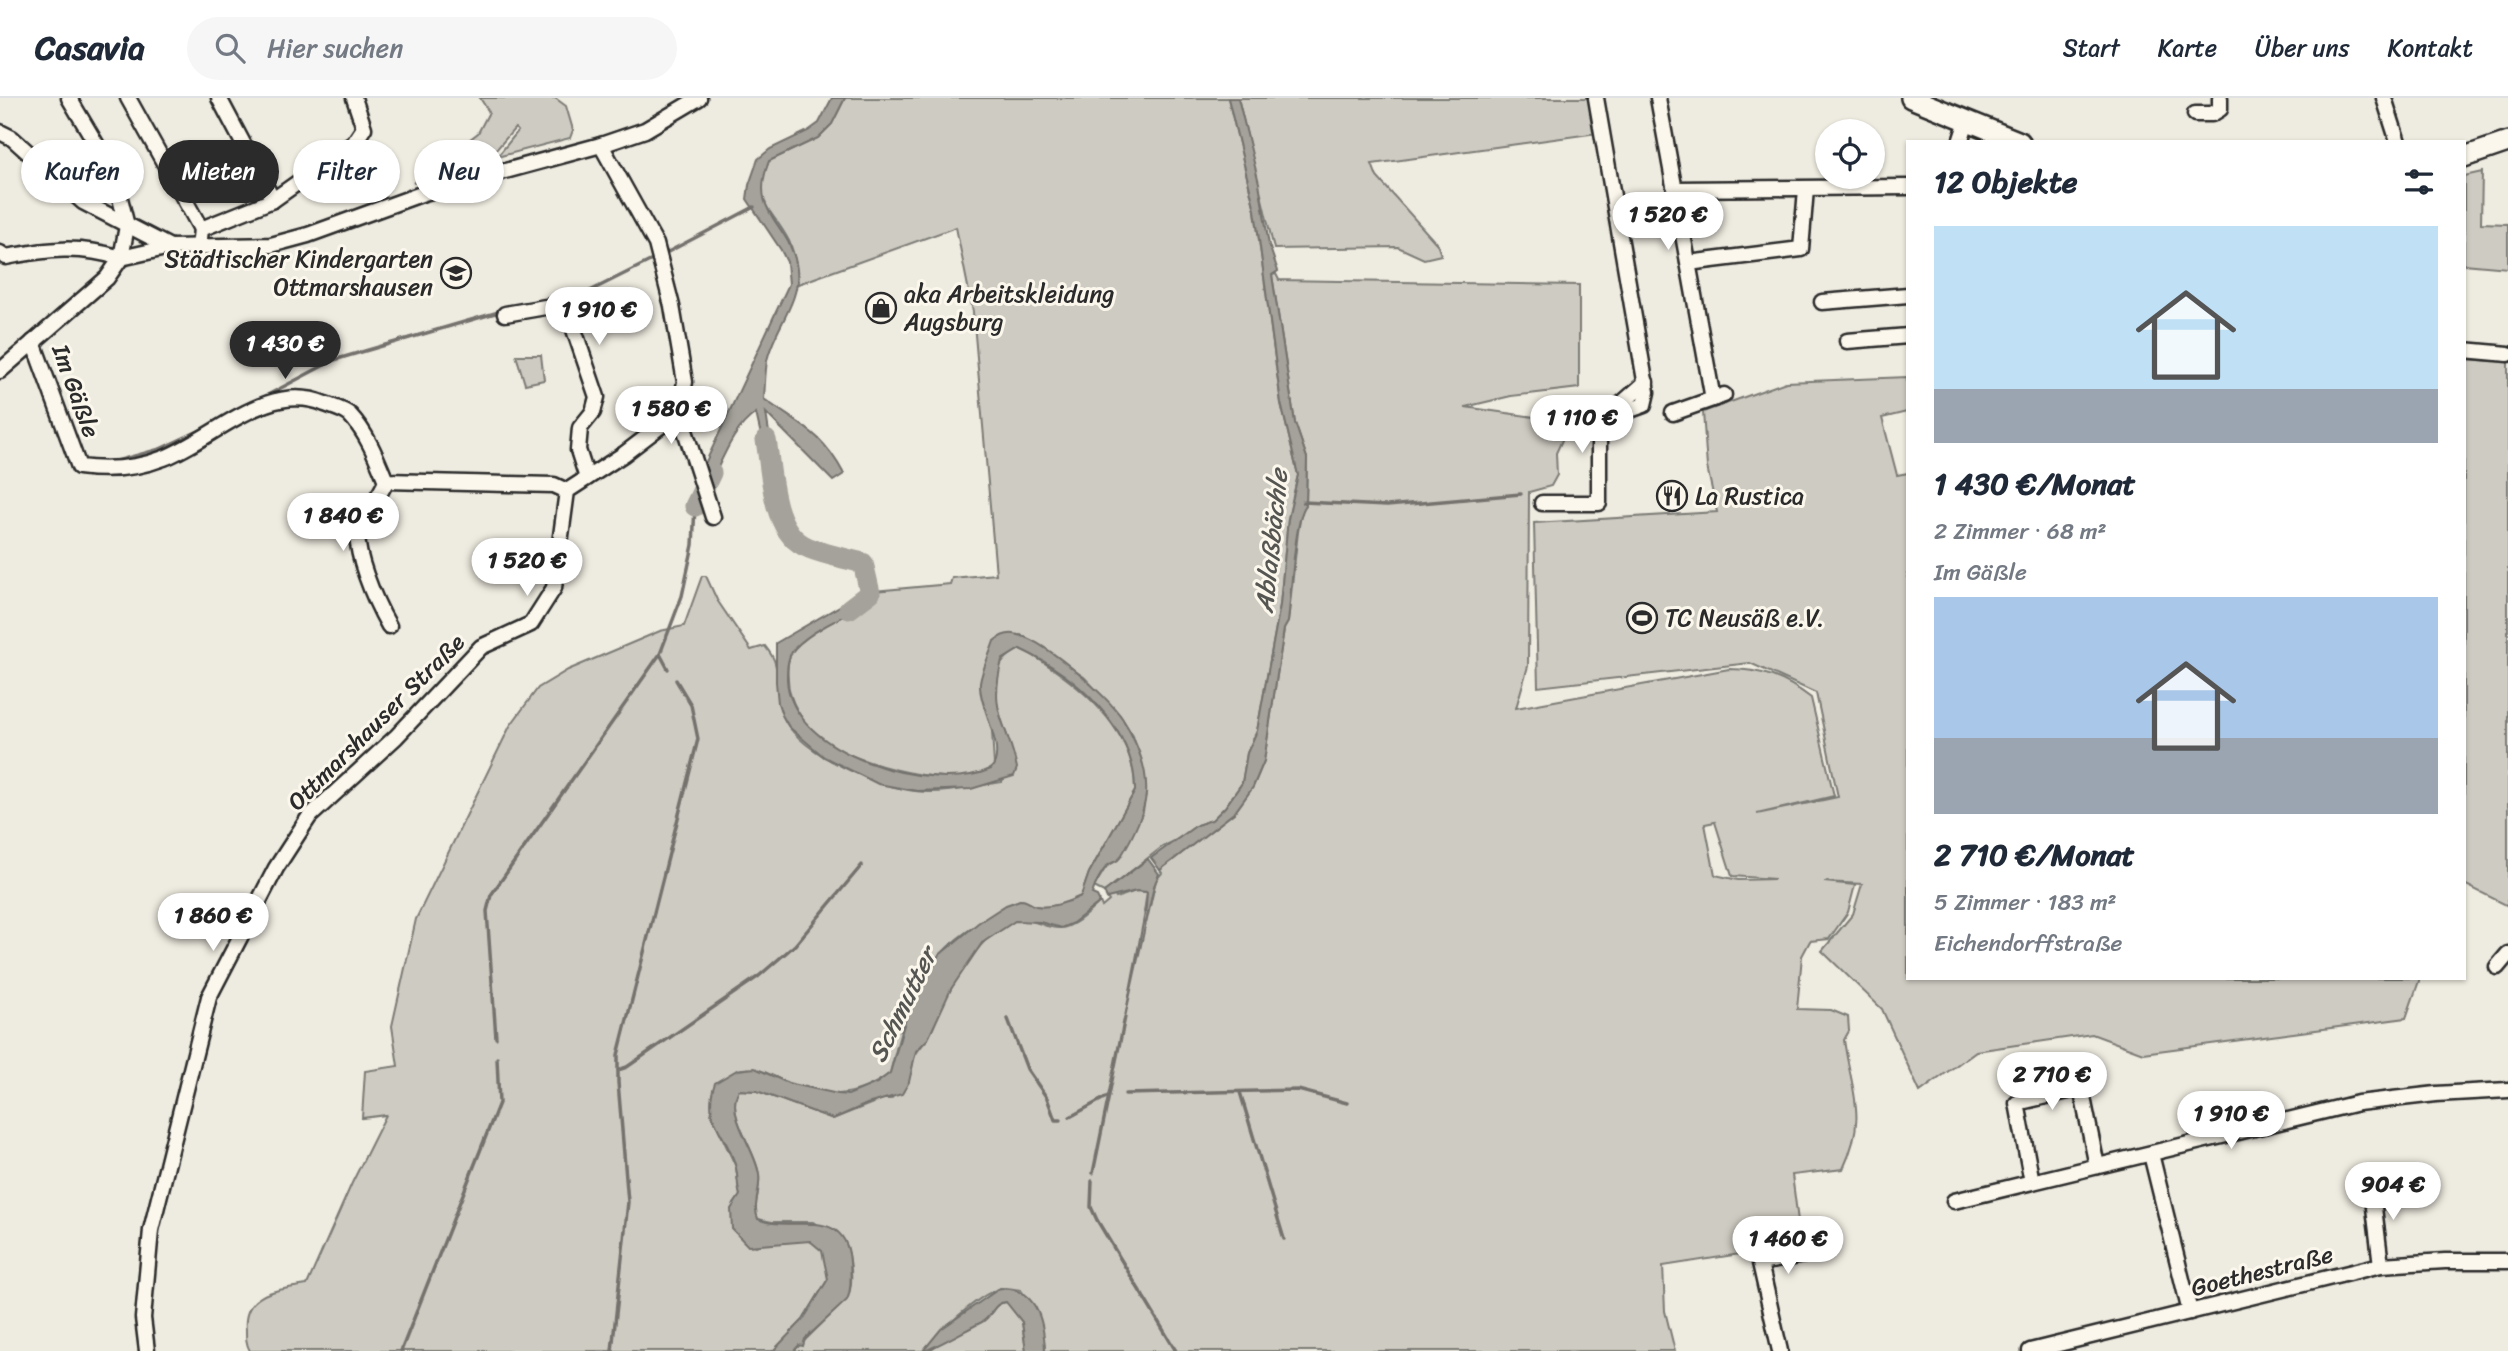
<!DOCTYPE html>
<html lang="de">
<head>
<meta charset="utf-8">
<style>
  body { margin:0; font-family:Sriracha,sans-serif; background:#f6f6f7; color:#1f2937; height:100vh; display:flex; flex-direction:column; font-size:26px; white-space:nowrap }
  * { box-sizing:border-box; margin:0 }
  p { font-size:23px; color:#747a83 }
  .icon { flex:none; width:38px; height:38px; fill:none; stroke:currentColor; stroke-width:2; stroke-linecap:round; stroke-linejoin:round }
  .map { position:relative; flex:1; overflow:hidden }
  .side { position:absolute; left:1906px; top:42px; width:560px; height:840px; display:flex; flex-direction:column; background:#fff; border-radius:0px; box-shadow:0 2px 5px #0004 }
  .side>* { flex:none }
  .guide { position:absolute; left:21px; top:42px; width:665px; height:63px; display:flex; gap:14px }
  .buttons { position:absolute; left:1815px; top:21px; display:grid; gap:14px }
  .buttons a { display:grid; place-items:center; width:70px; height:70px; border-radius:50%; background:#fff; box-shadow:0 2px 5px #0004; font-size:35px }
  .price { position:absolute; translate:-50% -60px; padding:0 16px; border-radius:24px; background:#fff; color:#222; font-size:23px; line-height:46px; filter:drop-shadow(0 2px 4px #0008) }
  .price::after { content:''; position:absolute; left:50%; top:42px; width:21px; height:16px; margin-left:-10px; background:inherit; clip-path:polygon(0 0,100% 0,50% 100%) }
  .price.current { background:#2b2b2b; color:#fff }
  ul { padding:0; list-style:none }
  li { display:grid; align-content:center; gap:14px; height:371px; padding:0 28px }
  li span { display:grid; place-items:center; height:217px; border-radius:0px; color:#555 }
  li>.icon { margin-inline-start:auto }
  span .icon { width:126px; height:126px; fill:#fffc; stroke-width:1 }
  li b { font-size:30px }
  h2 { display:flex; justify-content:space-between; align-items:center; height:84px; padding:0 28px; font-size:30px }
  .tag { padding:0 24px; border-radius:32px; background:#fff; box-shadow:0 2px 5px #0004; font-size:24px; line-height:63px }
  .tag.current { background:#2b2b2b; color:#fff }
  header { display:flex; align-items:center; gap:42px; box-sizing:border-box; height:98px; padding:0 35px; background:#fff; border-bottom:2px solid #e0e1e3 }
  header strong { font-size:33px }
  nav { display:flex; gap:38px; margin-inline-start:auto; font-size:24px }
  .search { width:490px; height:63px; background:#f6f6f7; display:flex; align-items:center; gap:18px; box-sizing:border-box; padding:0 24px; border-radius:38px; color:#747a83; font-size:26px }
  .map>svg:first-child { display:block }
</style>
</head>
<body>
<header>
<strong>Casavia</strong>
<div class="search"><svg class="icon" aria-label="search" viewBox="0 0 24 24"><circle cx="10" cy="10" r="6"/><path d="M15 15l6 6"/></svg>Hier suchen</div>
<nav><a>Start</a><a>Karte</a><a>Über uns</a><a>Kontakt</a></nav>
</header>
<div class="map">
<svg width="2508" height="1253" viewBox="0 0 2508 1253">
  <rect width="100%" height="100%" fill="#eeebe0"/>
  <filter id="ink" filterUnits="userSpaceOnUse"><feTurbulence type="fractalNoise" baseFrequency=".0143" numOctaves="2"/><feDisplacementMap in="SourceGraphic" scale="14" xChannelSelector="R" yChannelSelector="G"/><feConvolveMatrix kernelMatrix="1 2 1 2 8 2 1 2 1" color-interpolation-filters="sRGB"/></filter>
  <g filter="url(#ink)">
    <g fill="#cecbc2" stroke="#7c7b76" stroke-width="2" fill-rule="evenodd">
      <polygon points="480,0 555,0 566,8 573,32 570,40 497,59 518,33 515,30 489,60 413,85 478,35 489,14"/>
      <path d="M845,0h383l27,112 26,193 17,72 -10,44 -8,86 -23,126 -10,22 -5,30 -17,24 -13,13 -15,5 -11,10 -24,12 -58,45 -10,-5 12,-20 12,-7 25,-48 3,-20 -7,-36 -6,-20 -13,-21 -36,-38 -63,-42 -41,49 12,47 2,34c-27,31 -145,-3 -173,-26 -17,-14 -33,-38 -33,-60 -1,-10 -1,-23 7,-31 18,-19 50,-32 74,-44l6,-7 -1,-6 76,-7 2,-6 44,-4 -23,-262 -17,-85 -158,57c-1,-14 -3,-30 -9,-43 -17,-34 -38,-35 -20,-80l49,-23 14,-14z"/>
      <polygon points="1238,0 1592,0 1598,35 1372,66 1377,79 1437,146 1441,157 1424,161 1398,149 1274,151"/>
      <polygon points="2482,74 2481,125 2508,126 2508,170 2464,166 2464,78"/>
      <path d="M1276,176l3,6 300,5v103l-68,8 -46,11 83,12 15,19 -7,15 1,22 -6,11 -22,6 -1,174 -12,42 213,-39c32,0 56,9 82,29l23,98 -77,18 81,-17 -22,-104 -66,-30 -212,24 -4,-164 183,-11 -10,-45 -4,-55 83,-30 121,-5v35l-25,6 15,57 11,-2v505h512l-14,40 -263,35 -51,-19 -116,17 -56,41 -38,-83 -60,-58 31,-37 9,-30 -38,-2 31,3 -7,27 -19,27 -19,2 -8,15 -5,53 34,1 17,7 1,14 -5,9c8,55 24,75 -1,129l-51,6 8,61 -2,9 -135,21 2,45 10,40h-630c-1,-26 -10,-40 -24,-61 -7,-1 -15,-3 -22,-1 -22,6 -61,45 -76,62h-129l53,-52c7,-15 4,-37 0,-53l-34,-24h-41l-14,-3c-6,-14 3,-29 1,-44 -3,-26 -35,-61 -20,-85l18,1 76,28 50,-20h8l21,-27c-1,-16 7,-22 15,-33 6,-7 9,-20 13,-29 14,-29 42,-78 73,-89 17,-6 31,8 47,7 15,-1 30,-17 40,-26l2,5 7,-6 -2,-3 7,-3 2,3 20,-7 11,1 -3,20 3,8 9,-40 6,-7 -2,-3 75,-58 18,-25 11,-26 20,-132 4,-7 10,-90 4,-23 4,-4 1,-47 -12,-35 -23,-148zM1715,724l17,54 43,3 -37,1 -23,-5 -10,-51z"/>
      <polygon points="516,257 541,257 544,282 525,286"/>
      <polygon points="2464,261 2508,264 2508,808 2464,786"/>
      <path d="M702,478h4l11,24 34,50 14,-4c3,4 7,9 9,14 8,21 -2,44 15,67 24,32 99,65 138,65 26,1 50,-7 75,-10 2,-10 11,-28 8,-37 -10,-31 -32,-78 10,-96l9,4c48,30 107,75 106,138l-46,82 -8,23c-12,6 -32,13 -45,10 -6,-2 -9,-6 -16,-6 -12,4 -21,13 -32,19 -68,35 -81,85 -98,154 -35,27 -67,26 -107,8 -15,-8 -28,-16 -46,-11l-26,43 25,54 4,29 -6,8 21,42c19,-4 53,-15 67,4 5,8 5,20 6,29l-25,41 -30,31h-523c-4,-7 -4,-13 -4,-21 -4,-38 32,-40 61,-45l45,-102 34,-68 -24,3 3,-47 33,-5 -6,-40 24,-107 94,-193 28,-38 30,-18 92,-39 24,-5z"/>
      <path d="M1007,1204l15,20 4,29h-97c16,-15 39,-19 56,-32 10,-7 8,-16 22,-17z"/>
    </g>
    <g fill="#a4a29a" stroke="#74726e" stroke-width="2">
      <path d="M832,0h13l-13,26 -14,14 -49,23c-22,55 23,61 28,109 4,32 -24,60 -30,91 -2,12 -2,25 -3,38 37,27 57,32 80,75l-11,7 -67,-68 8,52 -6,1 -12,-53c-24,16 -34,48 -47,73l-6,-18 86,-184 -2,-22 -6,-12 -34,-51 2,-14 9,-26 12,-10 38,-18 11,-8z"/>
      <path d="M1228,0h10l21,85 10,62 9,26 -6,4 23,148 12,35 -1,47c-12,14 -15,95 -18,117l-4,7 -20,132 -11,26 -18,25 -75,58 -9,-12 46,-33 15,-5 13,-13 17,-24 5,-30 10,-22 23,-126 8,-86 10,-44 -17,-72 -26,-193z"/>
      <path d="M874,493l1,6 -6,7c-24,12 -56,25 -74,44 -8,8 -8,21 -8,31 3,76 145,116 204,90 17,-20 -13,-62 -11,-86 2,-14 10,-29 14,-42 6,-5 12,-8 20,-7 27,3 93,61 108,84 13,21 26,50 24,76 -2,20 -15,46 -26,64 -3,4 -9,4 -13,8 -7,8 -12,19 -15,28l5,2 3,6 -27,21 -12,5 -21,-6 -25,-1 -33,22 -31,46 -23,50 -12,12 -7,31 -7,12 -35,10 -34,15 -76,-28 -18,-1c-15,24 17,59 20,85 2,15 -7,30 -1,44 32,15 88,-16 92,43 1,12 2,27 -3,38l-42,39 -2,7 -4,-1 -5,6h-21l30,-31 25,-41 -6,-28 -12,-10 -62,5 -16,-17 -1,-20 9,-14c-3,-9 -2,-18 -4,-27 -8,-35 -35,-46 -21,-85l22,-13 18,-2 33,15 50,11 10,1 29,-12 13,-10 25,-86 12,-13 10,-17 41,-34 28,-18 14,-5c7,0 10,4 16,6 13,3 33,-4 45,-10l8,-23 46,-82c1,-64 -62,-117 -115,-142l-18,11c-14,55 5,60 15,108l-3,8 -43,13 -54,2 -39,-7 -54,-27 -35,-30 -7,-12 -4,-12 -2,-21v-39l81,-47z"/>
      <polygon points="1148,761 1159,776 1154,788 1124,924 1146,809 1147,794 1136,793 1107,800 1104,794"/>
      <path d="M1000,1190c36,0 44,31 45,63h-19l-4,-29 -16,-20c-14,1 -13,14 -24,20 -11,5 -52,29 -59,29l18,-22z"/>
    </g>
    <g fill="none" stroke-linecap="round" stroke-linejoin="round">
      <g stroke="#74726e" stroke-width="3.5">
        <polyline points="666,155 754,109"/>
        <polyline points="557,202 580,198 650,163"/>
        <polyline points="260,301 334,262 502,213"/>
        <polyline points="113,364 160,351 207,329"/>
        <polyline points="1303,404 1387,408 1521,396"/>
        <polyline points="660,556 668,571"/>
        <polyline points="1008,921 1027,971 1047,1000 1055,1022 1061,1022"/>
        <polyline points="496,940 487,813 491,797 660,556 682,498 693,447 695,408"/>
        <polyline points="618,972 627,969 759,878 795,847 862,767"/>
        <polyline points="1240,994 1284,1141"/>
        <polyline points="1125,996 1298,992 1347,1005"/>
        <polyline points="1070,1019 1108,998"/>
        <polyline points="1093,1075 1125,919"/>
        <polyline points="1092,1083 1091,1109 1097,1122 1176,1253"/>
        <polyline points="401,1253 499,1005 497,960"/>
        <polyline points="612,1253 628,1104 618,984 618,957 698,641 691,607 676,582"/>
      </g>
      <g stroke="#a4a29a" stroke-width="21">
        <path d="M766,342c6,33 5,94 43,108 17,7 36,10 54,15"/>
        <polyline points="695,408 711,375"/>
        <polyline points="849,511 870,495 864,469"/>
      </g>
      <g stroke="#2b2b2b" stroke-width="19">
        <g id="street">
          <polyline points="69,0 114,76 127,128 121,160"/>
          <polyline points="128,0 201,131"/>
          <polyline points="219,0 273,102"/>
          <polyline points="1596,0 1647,294 1644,307 1633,311 1617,309"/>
          <polyline points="1658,0 1713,301"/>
          <polyline points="2384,0 2398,44"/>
          <polyline points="2195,16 2212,16 2220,11 2220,0"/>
          <polyline points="0,34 12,40 83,104 170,149"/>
          <polyline points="1960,44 1967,23"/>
          <polyline points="1675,91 1908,89"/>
          <polyline points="199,150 201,131 273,102 354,45 364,30 354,0"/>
          <path d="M0,155l6,4c43,-8 73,-12 115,1"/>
          <polyline points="1688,165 1801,151 1806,91"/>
          <polyline points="1822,204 1908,197"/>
          <polyline points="505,216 557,207 568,214 597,299 593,314 580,330 578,352 587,380"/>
          <polyline points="1847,243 1908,238"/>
          <path d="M33,244l46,125c29,4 57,2 85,-9 51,-20 104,-78 161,-54 8,3 19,6 25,11 17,18 27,44 36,66l168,4 13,6"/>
          <polyline points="2464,252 2508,256"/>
          <polyline points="0,273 107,180 121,160 170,149 271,147 308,137 424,95 601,47 645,32 699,0"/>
          <polyline points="679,314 713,419"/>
          <polyline points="1673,315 1724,297"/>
          <path d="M386,383c-6,16 -18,27 -26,42 -11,22 17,82 29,103"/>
          <polyline points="1542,405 1599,405 1599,339 1603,322 1646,284"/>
          <polyline points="2497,869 2508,856"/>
          <polyline points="2151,1056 2190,1214"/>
          <polyline points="2032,1084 2017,1005 2081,990 2097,1068"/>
          <polyline points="2371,1085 2381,1167"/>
          <polyline points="1954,1103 2358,1005 2436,996 2508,992"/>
          <polyline points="147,1253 143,1220 151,1132 209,899 276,770 309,719 396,639 481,549 531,526 554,490 567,393 624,356 679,314 685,284 672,208 656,146 601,47"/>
          <polyline points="1780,1253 1760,1165 1809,1156"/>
          <polyline points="2030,1253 2381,1167 2445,1163 2508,1163"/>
        </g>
      </g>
      <g stroke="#2b2b2b" stroke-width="24">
        <g id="secondary">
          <polyline points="1911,0 2020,44"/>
          <polyline points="2464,59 2508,44"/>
        </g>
      </g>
      <use href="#street" stroke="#fbf7ec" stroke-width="14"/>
      <use href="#secondary" stroke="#fbf7ec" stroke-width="19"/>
    </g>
  </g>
  <defs>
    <g id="school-ring" transform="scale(1.575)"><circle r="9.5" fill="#fbf7ec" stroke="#2b2b2b" stroke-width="1.5"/><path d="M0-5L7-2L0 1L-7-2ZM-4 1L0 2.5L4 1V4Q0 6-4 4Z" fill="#2b2b2b"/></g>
    <g id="shop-ring" transform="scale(1.575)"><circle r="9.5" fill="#fbf7ec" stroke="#2b2b2b" stroke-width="1.5"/><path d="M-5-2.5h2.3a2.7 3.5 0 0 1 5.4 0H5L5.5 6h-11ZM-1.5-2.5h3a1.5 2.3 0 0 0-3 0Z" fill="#2b2b2b"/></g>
    <g id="restaurant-ring" transform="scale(1.575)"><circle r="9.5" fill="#fbf7ec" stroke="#2b2b2b" stroke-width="1.5"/><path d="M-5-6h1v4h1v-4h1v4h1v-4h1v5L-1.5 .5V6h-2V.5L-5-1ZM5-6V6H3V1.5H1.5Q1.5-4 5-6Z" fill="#2b2b2b"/></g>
    <g id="stadium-ring" transform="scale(1.575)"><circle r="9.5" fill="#fbf7ec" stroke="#2b2b2b" stroke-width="1.5"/><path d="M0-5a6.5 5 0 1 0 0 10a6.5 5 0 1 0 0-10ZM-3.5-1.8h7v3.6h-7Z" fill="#2b2b2b"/></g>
  </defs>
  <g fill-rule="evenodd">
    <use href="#school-ring" x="456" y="175"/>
    <use href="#shop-ring" x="881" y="210"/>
    <use href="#restaurant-ring" x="1672" y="398"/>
    <use href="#stadium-ring" x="1642" y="520"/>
  </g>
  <g text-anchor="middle" stroke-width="6" stroke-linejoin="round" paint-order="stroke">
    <g font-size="24" fill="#2b2b2b" stroke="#fbf7ec" text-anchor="start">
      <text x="433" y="169" text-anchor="end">Städtischer Kindergarten<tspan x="433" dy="28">Ottmarshausen</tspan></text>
      <text x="904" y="204">aka Arbeitskleidung<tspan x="904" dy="28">Augsburg</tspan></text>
      <text x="1695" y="406">La Rustica</text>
      <text x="1665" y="528">TC Neusäß e.V.</text>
    </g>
    <g font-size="24" fill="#2b2b2b" stroke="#fbf7ec">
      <text transform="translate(76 293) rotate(70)" y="8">Im Gäßle</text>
      <text transform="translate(376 624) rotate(-45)" y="8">Ottmarshauser Straße</text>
      <text transform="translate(2262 1173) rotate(-14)" y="8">Goethestraße</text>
    </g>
    <g font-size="26" font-style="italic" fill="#555552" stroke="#fbf7ec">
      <text transform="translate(1271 443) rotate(-84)" y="9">Ablaßbächle</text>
      <text transform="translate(902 907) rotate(-64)" y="9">Schmutter</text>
    </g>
  </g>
</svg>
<div class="buttons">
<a><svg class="icon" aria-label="locate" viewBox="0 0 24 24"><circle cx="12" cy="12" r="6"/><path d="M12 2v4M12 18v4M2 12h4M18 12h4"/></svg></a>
</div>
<b class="price" style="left:1668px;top:154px">1 520 €</b>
<b class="price" style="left:599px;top:249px">1 910 €</b>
<b class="price current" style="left:285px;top:283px">1 430 €</b>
<b class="price" style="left:671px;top:348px">1 580 €</b>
<b class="price" style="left:1582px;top:357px">1 110 €</b>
<b class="price" style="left:343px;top:455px">1 840 €</b>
<b class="price" style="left:527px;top:500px">1 520 €</b>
<b class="price" style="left:213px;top:855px">1 860 €</b>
<b class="price" style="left:2052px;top:1014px">2 710 €</b>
<b class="price" style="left:2231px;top:1053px">1 910 €</b>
<b class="price" style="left:2393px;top:1124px">904 €</b>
<b class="price" style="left:1788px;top:1178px">1 460 €</b>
<div class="guide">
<a class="tag">Kaufen</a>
<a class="tag current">Mieten</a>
<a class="tag">Filter</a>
<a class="tag">Neu</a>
</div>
<section class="side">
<h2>12 Objekte<svg class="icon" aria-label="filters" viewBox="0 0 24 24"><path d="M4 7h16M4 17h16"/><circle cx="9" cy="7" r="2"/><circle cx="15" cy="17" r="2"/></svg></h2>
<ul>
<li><span style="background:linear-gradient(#bfe0f5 75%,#9aa5b1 0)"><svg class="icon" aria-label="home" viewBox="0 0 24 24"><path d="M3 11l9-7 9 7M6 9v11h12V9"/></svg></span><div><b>1 430 €/Monat</b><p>2 Zimmer · 68 m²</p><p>Im Gäßle</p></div></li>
<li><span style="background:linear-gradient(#a9c7e8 65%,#9aa5b1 0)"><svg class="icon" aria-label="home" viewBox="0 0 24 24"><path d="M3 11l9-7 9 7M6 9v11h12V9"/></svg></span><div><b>2 710 €/Monat</b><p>5 Zimmer · 183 m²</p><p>Eichendorffstraße</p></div></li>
</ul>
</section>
</div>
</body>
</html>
